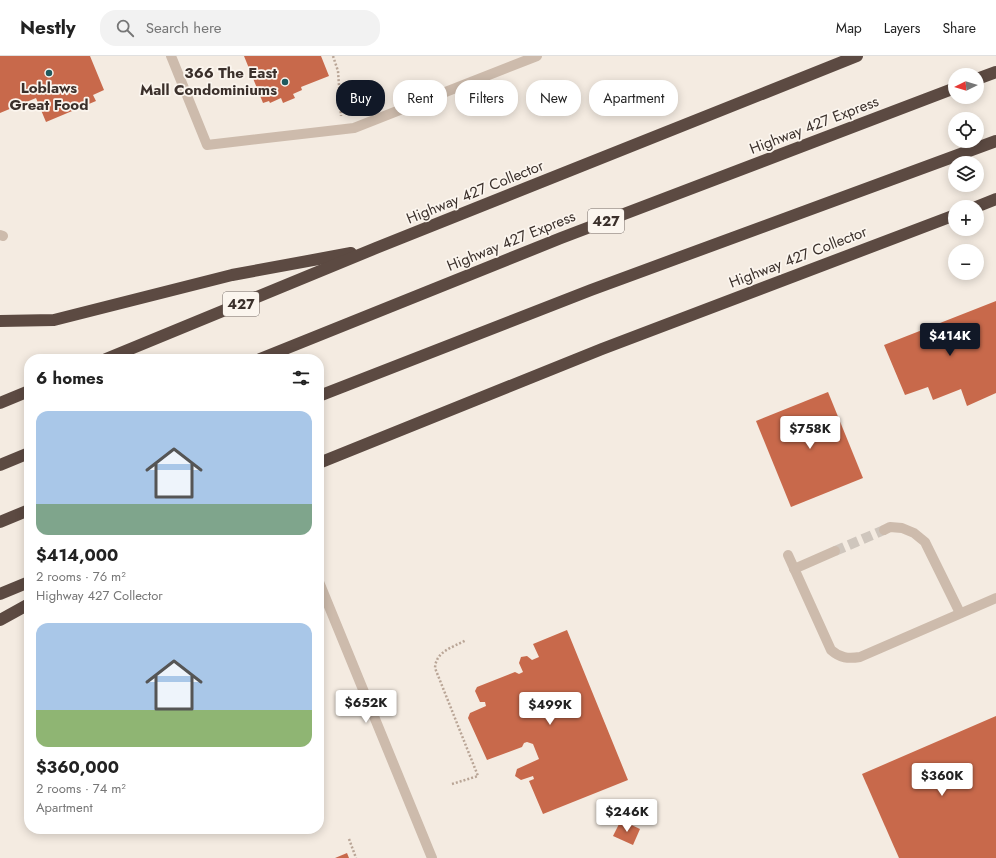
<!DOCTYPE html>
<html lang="en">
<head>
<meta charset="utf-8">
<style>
  body { margin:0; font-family:Jost,sans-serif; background:#f2f2f2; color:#222; height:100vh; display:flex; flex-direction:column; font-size:15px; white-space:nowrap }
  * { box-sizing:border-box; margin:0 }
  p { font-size:13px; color:#767676 }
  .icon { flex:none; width:22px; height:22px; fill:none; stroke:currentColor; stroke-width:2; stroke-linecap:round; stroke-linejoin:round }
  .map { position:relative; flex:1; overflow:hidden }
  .details { position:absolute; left:24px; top:298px; width:300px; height:480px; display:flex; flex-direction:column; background:#fff; border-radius:16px; box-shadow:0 2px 10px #0003 }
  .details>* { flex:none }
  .guide { position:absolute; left:336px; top:24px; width:380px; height:36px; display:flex; gap:8px }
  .needle { width:26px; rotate:265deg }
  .controls { position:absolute; left:948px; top:12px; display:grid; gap:8px }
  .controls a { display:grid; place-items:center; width:36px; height:36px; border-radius:50%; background:#fff; box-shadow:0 2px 10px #0003; font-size:20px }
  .price { position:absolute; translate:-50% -34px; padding:0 9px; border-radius:4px; background:#fff; color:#222; font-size:13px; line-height:26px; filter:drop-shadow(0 1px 2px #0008) }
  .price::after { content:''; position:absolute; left:50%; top:24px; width:12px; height:9px; margin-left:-6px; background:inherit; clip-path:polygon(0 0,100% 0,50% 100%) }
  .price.on { background:#111827; color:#fff }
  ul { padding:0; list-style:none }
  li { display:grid; align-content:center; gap:8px; height:212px; padding:0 12px }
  li span { display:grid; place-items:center; height:124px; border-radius:12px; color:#555 }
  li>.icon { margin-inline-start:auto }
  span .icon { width:72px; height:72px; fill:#fffc; stroke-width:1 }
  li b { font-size:17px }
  h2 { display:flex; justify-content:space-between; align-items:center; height:48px; padding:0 12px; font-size:17px }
  .tag { padding:0 14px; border-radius:16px; background:#fff; box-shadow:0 2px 10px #0003; font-size:14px; line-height:36px }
  .tag.on { background:#111827; color:#fff }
  header { display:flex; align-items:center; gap:24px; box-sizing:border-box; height:56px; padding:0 20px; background:#fff; border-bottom:1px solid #e0e0e0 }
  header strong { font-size:19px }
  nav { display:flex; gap:22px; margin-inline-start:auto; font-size:14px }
  .search { width:280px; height:36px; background:#f2f2f2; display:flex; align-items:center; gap:10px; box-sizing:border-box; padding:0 14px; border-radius:16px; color:#767676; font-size:15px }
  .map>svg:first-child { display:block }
</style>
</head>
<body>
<header>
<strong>Nestly</strong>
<div class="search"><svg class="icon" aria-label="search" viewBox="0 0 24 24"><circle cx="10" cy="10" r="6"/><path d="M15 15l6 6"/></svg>Search here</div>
<nav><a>Map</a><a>Layers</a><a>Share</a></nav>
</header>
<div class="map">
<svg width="996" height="802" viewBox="0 0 996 802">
  <rect width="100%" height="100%" fill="#f4ebe1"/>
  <g fill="#c8694b">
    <polygon points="0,0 90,0 104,34 93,39 96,45 46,66 36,42 0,57"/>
    <polygon points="244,0 321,0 329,20 301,31 302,34 293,38 295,42 283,47 281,42 270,47 269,45 263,47"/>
    <polygon points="996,245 996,337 967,350 961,333 933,344 928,331 905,339 884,289"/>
    <polygon points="828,336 863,422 791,451 756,365"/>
    <polygon points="567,574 628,724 543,758 529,725 534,723 533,720 521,724 515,720 517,713 539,703 533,688 527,686 524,687 522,691 487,704 468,662 470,657 486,650 485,646 480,646 475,635 477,631 515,616 519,618 523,616 519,607 521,601 527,600 532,604 539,601 533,588"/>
    <polygon points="996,660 996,802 899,802 862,718"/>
    <polygon points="621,764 640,773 633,789 613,780"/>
    <polygon points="347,797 349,802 335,802"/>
  </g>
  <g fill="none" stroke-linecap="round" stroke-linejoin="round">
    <polyline stroke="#cfc6bd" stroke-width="10" stroke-dasharray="10 5" stroke-linecap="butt" points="835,495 884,474"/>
    <g stroke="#b9a596" stroke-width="2.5" stroke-dasharray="2 2" stroke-linecap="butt">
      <polyline points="333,0 338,15 341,60"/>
      <path d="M452,728l26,-8 -43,-108c1,-17 17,-20 31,-28"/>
      <polyline points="349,783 356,802"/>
    </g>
    <g stroke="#cdbbac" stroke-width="10">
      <polyline points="171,0 207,89 354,72 537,0"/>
      <polyline points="0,179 3,180"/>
      <polyline points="884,474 890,471 902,472 914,477 925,486 960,557"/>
      <path d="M788,499l43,95c9,8 17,9 29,7l136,-59"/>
      <polyline points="794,513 835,495"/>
      <polyline points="319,526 432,802"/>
    </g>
    <g stroke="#5c4a42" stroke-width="12">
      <polyline points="977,23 996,16"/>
      <polyline points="976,151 996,143"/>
      <polyline points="0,265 54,264 232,219 351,197"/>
      <polyline points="106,303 376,192 857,0"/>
      <polyline points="260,303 561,182 955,32"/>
      <polyline points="319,340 591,234 996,85"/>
      <polyline points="0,347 29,335"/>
      <polyline points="319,407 602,293 955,159"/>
      <polyline points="0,409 29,397"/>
      <polyline points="0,466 29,454"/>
      <polyline points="0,538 29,526"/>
      <polyline points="0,564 29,548"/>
    </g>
  </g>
  <g fill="#1f5a5e" stroke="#fbf5ee" stroke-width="1.5">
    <circle cx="49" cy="17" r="4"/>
    <circle cx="285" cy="26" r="4"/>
  </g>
  <g text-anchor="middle" stroke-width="3.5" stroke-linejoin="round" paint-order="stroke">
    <g fill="#fbf5ee" stroke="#756b66" stroke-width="1">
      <rect x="588" y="153" width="36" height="24" rx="3"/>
      <rect x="223" y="236" width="36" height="24" rx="3"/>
    </g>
    <g font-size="14" font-weight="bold" fill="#3b302b">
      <text x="606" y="170">427</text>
      <text x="241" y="253">427</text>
    </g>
    <g font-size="15" font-weight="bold" fill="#3b302b" stroke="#fbf5ee" text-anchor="end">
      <text x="277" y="22">366 The East<tspan x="277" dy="17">Mall Condominiums</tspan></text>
      <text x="49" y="37" text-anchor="middle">Loblaws<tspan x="49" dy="17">Great Food</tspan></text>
    </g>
    <g font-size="15" fill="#3b302b" stroke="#fbf5ee">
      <text transform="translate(814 69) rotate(-21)" y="5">Highway 427 Express</text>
      <text transform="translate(475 136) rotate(-22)" y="5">Highway 427 Collector</text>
      <text transform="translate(511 185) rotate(-22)" y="5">Highway 427 Express</text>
      <text transform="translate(798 201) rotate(-21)" y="5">Highway 427 Collector</text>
    </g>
  </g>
</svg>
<div class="controls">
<a><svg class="needle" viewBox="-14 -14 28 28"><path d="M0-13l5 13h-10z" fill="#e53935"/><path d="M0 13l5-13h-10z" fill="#767676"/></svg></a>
<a><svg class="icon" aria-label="locate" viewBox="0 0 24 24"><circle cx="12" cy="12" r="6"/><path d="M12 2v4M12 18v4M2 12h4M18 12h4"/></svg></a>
<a><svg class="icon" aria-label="layers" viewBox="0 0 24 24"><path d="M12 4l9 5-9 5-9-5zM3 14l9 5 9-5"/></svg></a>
<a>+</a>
<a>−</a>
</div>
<b class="price on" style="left:950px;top:301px">$414K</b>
<b class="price" style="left:810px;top:394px">$758K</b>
<b class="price" style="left:366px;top:668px">$652K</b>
<b class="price" style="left:550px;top:670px">$499K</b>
<b class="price" style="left:942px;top:741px">$360K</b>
<b class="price" style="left:627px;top:777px">$246K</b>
<div class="guide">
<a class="tag on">Buy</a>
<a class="tag">Rent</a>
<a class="tag">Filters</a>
<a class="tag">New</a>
<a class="tag">Apartment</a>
</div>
<section class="details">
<h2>6 homes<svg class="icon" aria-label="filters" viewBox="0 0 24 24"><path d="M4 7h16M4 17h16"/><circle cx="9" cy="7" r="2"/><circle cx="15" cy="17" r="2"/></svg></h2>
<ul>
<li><span style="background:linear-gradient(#a9c7e8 75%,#7fa58c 0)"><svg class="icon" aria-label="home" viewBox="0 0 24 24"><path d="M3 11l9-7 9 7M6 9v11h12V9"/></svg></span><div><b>$414,000</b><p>2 rooms · 76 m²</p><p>Highway 427 Collector</p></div></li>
<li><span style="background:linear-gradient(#a9c7e8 70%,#8fb573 0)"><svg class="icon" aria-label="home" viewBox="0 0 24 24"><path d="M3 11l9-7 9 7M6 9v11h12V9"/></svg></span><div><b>$360,000</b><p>2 rooms · 74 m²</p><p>Apartment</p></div></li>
</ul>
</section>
</div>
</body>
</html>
